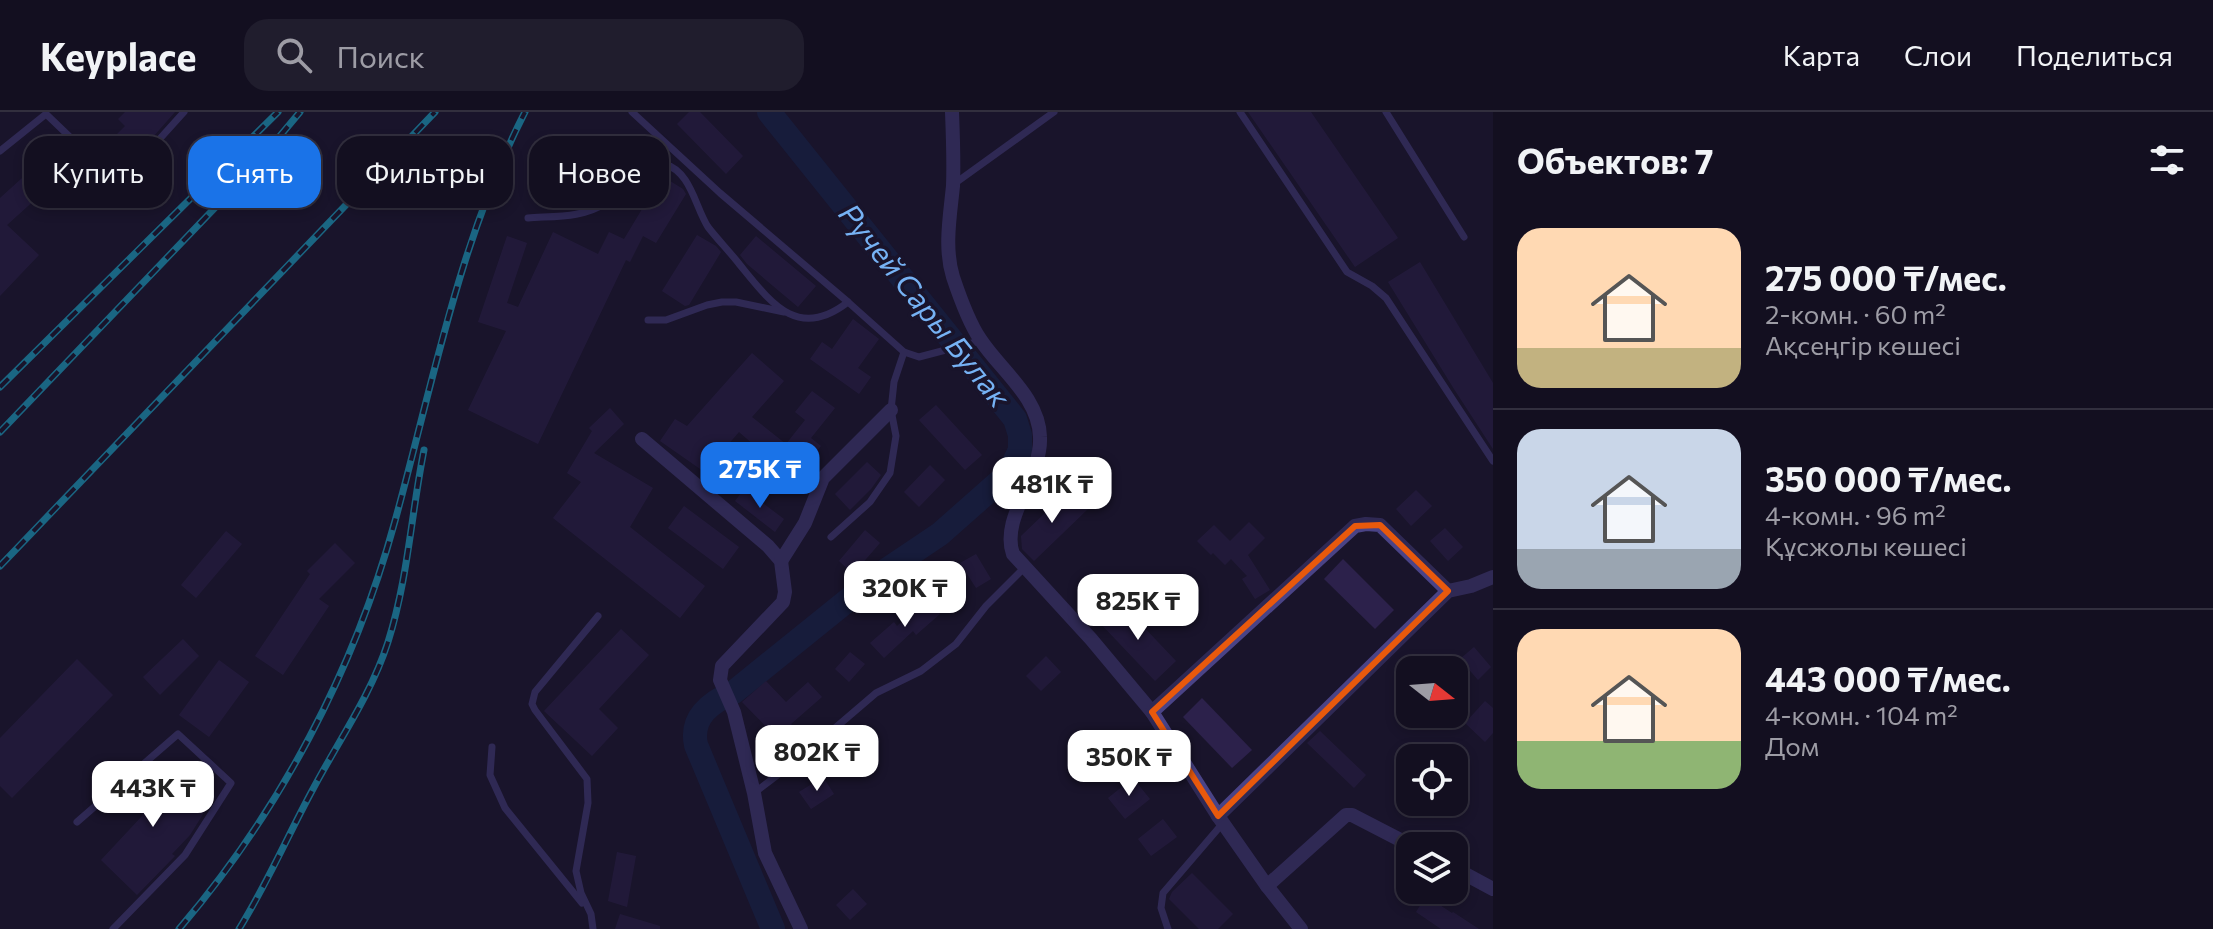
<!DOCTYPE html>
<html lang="ru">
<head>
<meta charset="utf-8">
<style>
  body { margin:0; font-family:Commissioner,sans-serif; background:#201d2d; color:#f1f3f6; height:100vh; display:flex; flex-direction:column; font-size:30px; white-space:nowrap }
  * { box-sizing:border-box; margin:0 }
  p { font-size:26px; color:#9d9ca5 }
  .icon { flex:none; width:44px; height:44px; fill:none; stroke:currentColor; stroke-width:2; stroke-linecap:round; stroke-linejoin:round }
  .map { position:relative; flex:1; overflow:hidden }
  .sheet { display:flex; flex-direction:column; background:#130f20; width:720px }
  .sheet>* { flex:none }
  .top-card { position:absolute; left:24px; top:24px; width:760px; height:72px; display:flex; gap:16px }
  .needle { width:52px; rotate:107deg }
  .tools { position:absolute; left:1396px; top:544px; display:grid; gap:16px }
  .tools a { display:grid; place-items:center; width:72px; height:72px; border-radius:16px; background:#130f20; box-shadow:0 4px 12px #0003,0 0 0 2px #322f3e; font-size:40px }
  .price { position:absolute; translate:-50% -68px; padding:0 18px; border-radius:16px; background:#fff; color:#222; font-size:26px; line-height:52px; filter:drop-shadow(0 2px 4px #0008) }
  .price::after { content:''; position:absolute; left:50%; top:48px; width:24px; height:18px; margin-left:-12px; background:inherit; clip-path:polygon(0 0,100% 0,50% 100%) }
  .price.active { background:#1a73e8; color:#fff }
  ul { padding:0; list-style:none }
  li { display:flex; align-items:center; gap:24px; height:200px; padding:0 24px }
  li+li { border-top:2px solid #322f3e }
  li span { display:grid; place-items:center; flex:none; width:224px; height:160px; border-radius:24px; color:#555 }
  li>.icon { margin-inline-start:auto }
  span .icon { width:96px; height:96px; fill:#fffc; stroke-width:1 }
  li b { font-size:34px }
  h2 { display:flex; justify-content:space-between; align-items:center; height:96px; padding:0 24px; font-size:34px }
  .chip { padding:0 28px; border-radius:24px; background:#130f20; box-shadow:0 4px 12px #0003,0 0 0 2px #322f3e; font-size:28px; line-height:72px }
  .chip.active { background:#1a73e8; color:#fff }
  header { display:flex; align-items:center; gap:48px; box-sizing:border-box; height:112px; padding:0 40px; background:#130f20; border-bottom:2px solid #322f3e }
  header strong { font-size:38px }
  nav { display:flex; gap:44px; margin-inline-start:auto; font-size:28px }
  .search { width:560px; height:72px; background:#201d2d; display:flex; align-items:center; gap:20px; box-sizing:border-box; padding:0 28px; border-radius:24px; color:#9d9ca5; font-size:30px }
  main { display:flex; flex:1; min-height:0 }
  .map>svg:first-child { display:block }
</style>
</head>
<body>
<header>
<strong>Keyplace</strong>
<div class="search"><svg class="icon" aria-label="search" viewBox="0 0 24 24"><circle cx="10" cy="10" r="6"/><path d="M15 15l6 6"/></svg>Поиск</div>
<nav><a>Карта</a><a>Слои</a><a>Поделиться</a></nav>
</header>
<main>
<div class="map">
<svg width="1493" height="817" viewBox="0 0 1493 817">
  <rect width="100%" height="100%" fill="#19142b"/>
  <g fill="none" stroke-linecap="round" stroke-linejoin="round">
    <path stroke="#14274f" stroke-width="24" d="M769,0l246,307 5,16v15l-11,23 -69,61 -61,41 -145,117c-23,10 -44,25 -38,53l77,184"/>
  </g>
  <g fill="#2c214b">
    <polygon points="125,0 175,0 137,43 116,23 125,14 118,7"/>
    <polygon points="689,0 700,0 743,44 726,62 677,12"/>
    <polygon points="1248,0 1311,0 1398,126 1355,155"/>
    <polygon points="63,29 80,47 7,113 39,143 0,184 0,86"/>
    <polygon points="552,39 610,65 600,86 593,90 539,66"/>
    <polygon points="662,64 683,77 686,82 656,131 643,124 630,150 626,148 538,332 468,298 506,219 478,210 507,124 527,131 507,191 518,195 553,120 598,142 609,120 624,127"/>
    <polygon points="697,123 716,134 721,140 689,193 685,194 662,179"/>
    <polygon points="756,124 816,174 798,195 747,152 740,143"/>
    <polygon points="1420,150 1493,271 1493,337 1454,277 1388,170"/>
    <polygon points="853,207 879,227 858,256 871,265 859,282 810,247 822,230 832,237"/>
    <polygon points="752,241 784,269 752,305 786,332 805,308 795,300 812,279 835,296 811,326 821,334 794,368 739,320 726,335 721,331 703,359 660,329 675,307 687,314"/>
    <polygon points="936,293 982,343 965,358 919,308"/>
    <polygon points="610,296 624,312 594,341 653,376 630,415 705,474 680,506 553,406 581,370 567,361 592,319 589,316"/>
    <polygon points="867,350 881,363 871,377 850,398 835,382"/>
    <polygon points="930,353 945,368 919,395 904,380"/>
    <polygon points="744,377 784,407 775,420 735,389"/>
    <polygon points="1069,378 1088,397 1034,449 1022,437 1021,424"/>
    <polygon points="1416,378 1432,394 1411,414 1396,397"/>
    <polygon points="684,394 739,435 723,457 668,416"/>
    <polygon points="1249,410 1265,426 1248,443 1270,478 1255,487 1242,467 1247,464 1231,447 1225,453 1213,441 1211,443 1197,429 1214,413 1230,429"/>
    <polygon points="1445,416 1463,435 1448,449 1430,429"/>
    <polygon points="865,418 880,431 853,462 839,449"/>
    <polygon points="226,419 242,432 196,486 181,473"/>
    <polygon points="335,431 355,451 319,487 329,494 283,563 255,544 310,462 307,459"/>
    <polygon points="976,442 991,467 976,476 960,451"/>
    <polygon points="1343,447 1394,498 1375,517 1324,467"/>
    <polygon points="927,487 940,502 916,523 913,519 884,546 870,531 894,510 897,514"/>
    <polygon points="1120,490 1176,549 1155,569 1099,510"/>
    <polygon points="621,517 649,543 599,597 618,616 592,644 544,599"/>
    <polygon points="183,527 199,544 160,583 143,565"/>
    <polygon points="1474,535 1491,555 1478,568 1460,547"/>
    <polygon points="850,540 865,552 849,570 835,557"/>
    <polygon points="1046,544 1061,560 1041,579 1026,564"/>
    <polygon points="77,547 113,583 12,686 0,674 0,626"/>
    <polygon points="219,548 249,570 209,625 179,603"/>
    <polygon points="766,569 786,590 808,570 822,585 791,612 794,615 780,629 742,590"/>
    <polygon points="1202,586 1252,638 1232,656 1183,605"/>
    <polygon points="1485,589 1493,596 1493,621 1485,630 1465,611"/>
    <polygon points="1320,619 1366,663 1354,676 1307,631"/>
    <polygon points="153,652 205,699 190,723 172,742 175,744 137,783 101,748 143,703 120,682"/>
    <polygon points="823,665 834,682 811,697 799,680"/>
    <polygon points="1133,666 1150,687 1125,707 1108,686"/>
    <polygon points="1163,707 1177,725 1151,744 1138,727"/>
    <polygon points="617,740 636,744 627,795 608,789"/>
    <polygon points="1192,761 1233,802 1218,817 1199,817 1169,787 1172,780"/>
    <polygon points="853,777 867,792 850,808 836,793"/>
    <polygon points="1426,784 1452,801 1453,800 1479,817 1441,817 1416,800"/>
    <polygon points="620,802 660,814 660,817 615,817"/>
  </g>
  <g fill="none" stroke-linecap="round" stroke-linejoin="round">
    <g stroke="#4a4386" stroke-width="7">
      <polyline points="632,0 720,81 848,190 904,240 919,245 980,229"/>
      <polyline points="1240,0 1347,160 1372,174 1386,186 1493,349"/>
      <polyline points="1386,0 1464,125"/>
      <polyline points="0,39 46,2 119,72 184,0"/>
      <polyline points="954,72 1054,0"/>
      <path d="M528,106c24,-2 57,0 77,-15 18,-13 34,-45 59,-39 27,7 31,43 44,63 10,13 22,25 32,38 31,38 58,76 108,37"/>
      <polyline points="648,208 666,208 707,193 722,190 736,190 784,200"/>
      <polyline points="831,425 870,390 890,361 896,324 891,298 894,270 904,240"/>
      <polyline points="492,635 490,663 505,696 582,791"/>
      <polyline points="754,681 800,646 876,581 921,559 956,532 986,494 1024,456"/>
      <polyline points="77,710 178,622 231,671 185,743 113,817"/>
      <polyline points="593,817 591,802 581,781 576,759 588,691 587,667 535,598 532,592 535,580 598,504"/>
      <polyline points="1168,817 1161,796 1163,781 1223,711"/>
    </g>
    <g stroke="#4a4386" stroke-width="14">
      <path d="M952,0c1,25 2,49 1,74 -3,30 -9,62 0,91 7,21 15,44 27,62 20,31 59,58 60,98 2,39 -40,81 -27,117l78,85 61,73 66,104 49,70 34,43"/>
      <polyline points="642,327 768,434 781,449 785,480 783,490 722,554 720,568 734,600 754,681 765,741 801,817"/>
      <polyline points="781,449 805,411 823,366 891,298"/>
      <polyline points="1152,600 1355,414 1366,412 1380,413 1448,479"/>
      <polyline points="1218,704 1448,479 1471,474 1493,465"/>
      <polyline points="1454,756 1493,777"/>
      <polyline points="1267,774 1346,703 1352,703 1412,734"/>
    </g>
    <g stroke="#1bcaed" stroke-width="7">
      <g id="rail">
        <polyline points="0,275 278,0"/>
        <polyline points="0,320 254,55 300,0"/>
        <polyline points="0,454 435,0"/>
        <path d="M179,817c101,-118 175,-258 216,-408 38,-138 64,-280 130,-409"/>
        <path d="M239,817c28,-45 49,-94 74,-140 26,-49 58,-94 75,-147 20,-63 23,-127 36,-192"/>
      </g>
    </g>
    <use href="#rail" stroke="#19142b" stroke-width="4" stroke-dasharray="12" stroke-linecap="butt"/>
  </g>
  <path d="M0 0H1493V817H0ZM1380,413l68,66 -230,225 -66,-104 203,-186z" fill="#19142b" fill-opacity=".55" fill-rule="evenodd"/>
  <path fill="none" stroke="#e8590c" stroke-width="6" stroke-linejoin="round" d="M1380,413l68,66 -230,225 -66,-104 203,-186z"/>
  <g text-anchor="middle" stroke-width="7" stroke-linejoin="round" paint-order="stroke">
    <g font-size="30" font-style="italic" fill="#76b2f4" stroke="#19142b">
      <text transform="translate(924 194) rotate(51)" y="10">Ручей Сары Булак</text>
    </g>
  </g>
</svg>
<div class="tools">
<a><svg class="needle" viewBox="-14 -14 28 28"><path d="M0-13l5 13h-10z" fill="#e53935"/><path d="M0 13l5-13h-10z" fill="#9d9ca5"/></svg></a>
<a><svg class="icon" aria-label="locate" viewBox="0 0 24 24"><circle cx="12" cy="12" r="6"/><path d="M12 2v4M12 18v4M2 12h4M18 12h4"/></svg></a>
<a><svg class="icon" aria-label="layers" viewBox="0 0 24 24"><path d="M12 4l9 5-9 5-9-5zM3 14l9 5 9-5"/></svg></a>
</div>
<b class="price active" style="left:760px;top:398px">275K ₸</b>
<b class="price" style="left:1052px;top:413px">481K ₸</b>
<b class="price" style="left:905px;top:517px">320K ₸</b>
<b class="price" style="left:1138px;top:530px">825K ₸</b>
<b class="price" style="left:817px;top:681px">802K ₸</b>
<b class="price" style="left:1129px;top:686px">350K ₸</b>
<b class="price" style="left:153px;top:717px">443K ₸</b>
<div class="top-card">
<a class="chip">Купить</a>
<a class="chip active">Снять</a>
<a class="chip">Фильтры</a>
<a class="chip">Новое</a>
</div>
</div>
<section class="sheet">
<h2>Объектов: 7<svg class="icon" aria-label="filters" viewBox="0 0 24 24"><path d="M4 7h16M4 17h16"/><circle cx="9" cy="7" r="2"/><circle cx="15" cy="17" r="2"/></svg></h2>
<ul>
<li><span style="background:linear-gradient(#ffd9b3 75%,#c2b280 0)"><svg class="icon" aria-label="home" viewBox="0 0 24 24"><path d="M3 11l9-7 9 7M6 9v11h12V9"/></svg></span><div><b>275 000 ₸/мес.</b><p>2-комн. · 60 m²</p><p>Ақсеңгір көшесі</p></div></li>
<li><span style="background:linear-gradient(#c9d6e8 75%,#9aa5b1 0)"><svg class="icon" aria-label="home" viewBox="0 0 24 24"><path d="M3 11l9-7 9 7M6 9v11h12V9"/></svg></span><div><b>350 000 ₸/мес.</b><p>4-комн. · 96 m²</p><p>Құсжолы көшесі</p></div></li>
<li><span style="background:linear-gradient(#ffd9b3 70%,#8fb573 0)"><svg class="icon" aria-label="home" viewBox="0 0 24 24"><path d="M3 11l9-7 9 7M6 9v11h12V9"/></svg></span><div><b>443 000 ₸/мес.</b><p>4-комн. · 104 m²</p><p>Дом</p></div></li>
</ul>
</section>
</main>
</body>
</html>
